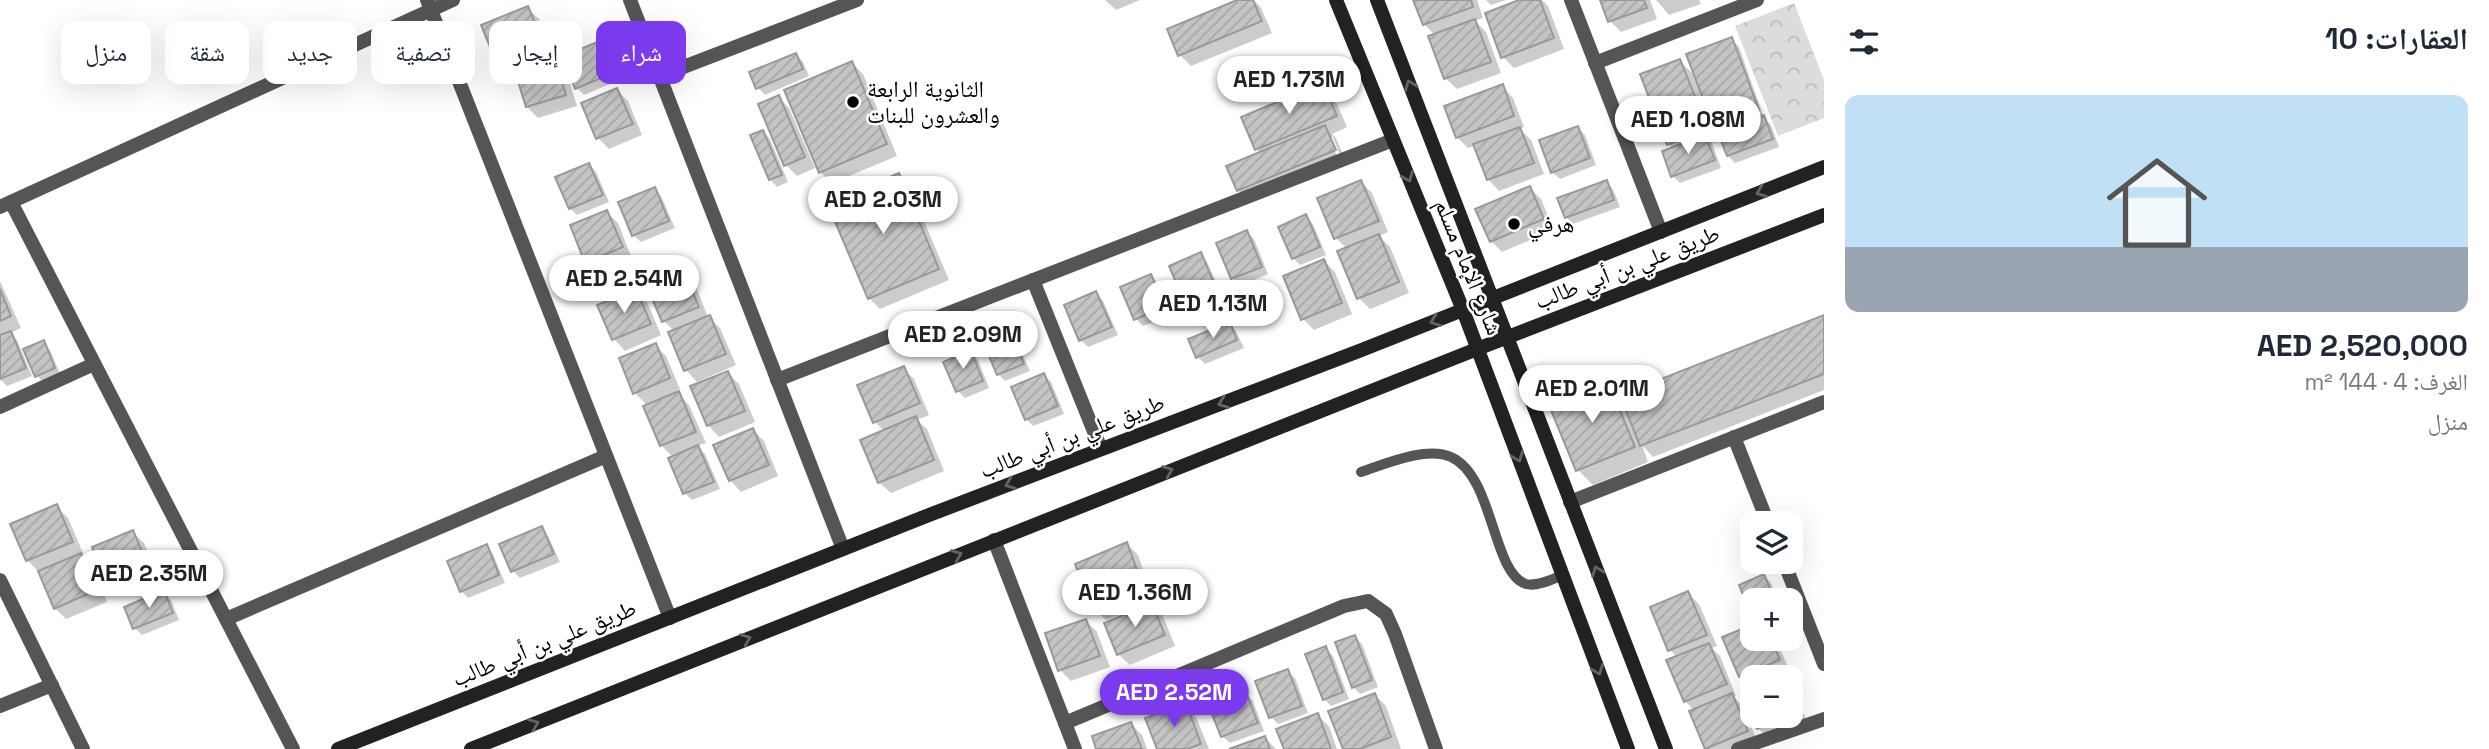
<!DOCTYPE html>
<html lang="ar">
<head>
<meta charset="utf-8">
<style>
  body { margin:0; font-family:"Space Grotesk","Noto Naskh Arabic",sans-serif; background:#f2f2f3; color:#1f2937; direction:rtl; height:100vh; display:flex; flex-direction:column; font-size:26px; white-space:nowrap }
  * { box-sizing:border-box; margin:0 }
  p { font-size:23px; color:#747a83 }
  .icon { flex:none; width:38px; height:38px; fill:none; stroke:currentColor; stroke-width:2; stroke-linecap:round; stroke-linejoin:round }
  .map { position:relative; flex:1; overflow:hidden; direction:ltr }
  .drawer { display:flex; flex-direction:column; background:#fff; width:665px }
  .drawer>* { flex:none }
  .top-card { position:absolute; left:21px; top:21px; width:665px; height:63px; direction:rtl; display:flex; gap:14px }
  .controls { position:absolute; left:1740px; top:511px; display:grid; gap:14px }
  .controls a { display:grid; place-items:center; width:63px; height:63px; border-radius:14px; background:#fff; box-shadow:0 7px 28px #0002; font-size:35px }
  .price { position:absolute; translate:-50% -60px; padding:0 16px; border-radius:24px; background:#fff; color:#222; font-size:23px; line-height:46px; filter:drop-shadow(0 2px 4px #0008) }
  .price::after { content:''; position:absolute; left:50%; top:42px; width:21px; height:16px; margin-left:-10px; background:inherit; clip-path:polygon(0 0,100% 0,50% 100%) }
  .price.on { background:#7c3aed; color:#fff }
  ul { padding:0; list-style:none }
  li { display:grid; align-content:center; gap:14px; height:371px; padding:0 21px }
  li+li { border-top:2px solid #e0e1e3 }
  li span { display:grid; place-items:center; height:217px; border-radius:14px; color:#555 }
  li>.icon { margin-inline-start:auto }
  span .icon { width:126px; height:126px; fill:#fffc; stroke-width:1 }
  li b { font-size:30px }
  h2 { display:flex; justify-content:space-between; align-items:center; height:84px; padding:0 21px; font-size:30px }
  .pill { padding:0 24px; border-radius:14px; background:#fff; box-shadow:0 7px 28px #0002; font-size:24px; line-height:63px }
  .pill.on { background:#7c3aed; color:#fff }
  main { display:flex; flex:1; min-height:0 }
  .map>svg:first-child { display:block }
</style>
</head>
<body>
<main>
<section class="drawer">
<h2>العقارات: 10<svg class="icon" aria-label="filters" viewBox="0 0 24 24"><path d="M4 7h16M4 17h16"/><circle cx="9" cy="7" r="2"/><circle cx="15" cy="17" r="2"/></svg></h2>
<ul>
<li><span style="background:linear-gradient(#bfe0f5 70%,#9aa5b1 0)"><svg class="icon" aria-label="home" viewBox="0 0 24 24"><path d="M3 11l9-7 9 7M6 9v11h12V9"/></svg></span><div><b>AED 2,520,000</b><p>الغرف: 4 · 144 m²</p><p>منزل</p></div></li>
</ul>
</section>
<div class="map">
<svg width="1824" height="749" viewBox="0 0 1824 749">
  <defs>
    <pattern id="forest-crowns" width="20" height="18" patternUnits="userSpaceOnUse" patternTransform="scale(1.75)"><rect width="20" height="18" fill="#dcdcdc"/><path d="M2 6a3 3 0 1 1 6 0M12 15a3 3 0 1 1 6 0" fill="none" stroke="#bbb"/></pattern>
    <pattern id="building-hatch" width="6" height="6" patternUnits="userSpaceOnUse" patternTransform="scale(1.75)"><rect width="6" height="6" fill="#c4c4c4"/><path d="M-1 1l2-2M0 6l6-6M5 7l2-2" fill="none" stroke="#a7a7a7"/></pattern>
  </defs>
  <rect width="100%" height="100%" fill="#fff"/>
  <polygon fill="url(#forest-crowns)" points="1794,3 1824,80 1824,118 1778,136 1735,26"/>
  <g fill="#0003" fill-rule="evenodd">
    <polygon points="1105,0 1140,0 1116,10"/>
    <polygon points="1241,0 1254,0 1261,8 1272,33 1191,66 1180,55"/>
    <polygon points="1415,0 1477,0 1483,18 1475,21 1486,32 1501,73 1457,89 1445,78 1435,35 1424,24"/>
    <polygon points="1486,0 1506,0 1491,5"/>
    <polygon points="1524,0 1542,0 1548,6 1564,49 1514,68 1503,57"/>
    <polygon points="1602,0 1650,0 1657,19 1621,32 1610,21"/>
    <polygon points="1656,0 1699,0 1701,4 1669,15"/>
    <polygon points="527,8 539,19 554,55 546,59 547,61 554,59 566,70 577,106 538,118 527,107 517,71 510,74 498,63"/>
    <polygon points="1731,39 1739,47 1764,118 1771,125 1779,147 1735,163 1728,156 1722,133 1710,121 1718,141 1712,143 1721,168 1680,183 1673,176 1673,149 1669,144 1680,61 1697,78"/>
    <polygon points="597,44 604,52 617,81 584,95 577,88"/>
    <polygon points="796,55 803,62 809,76 765,95 758,88"/>
    <polygon points="852,63 863,74 897,156 832,183 820,172"/>
    <path d="M1323,86l11,11 13,30 -15,7 4,4 10,24 -97,39 -11,-11 22,-37 -3,-4zM1329,137h4l8,21 -3,1z"/>
    <polygon points="1502,86 1513,98 1524,127 1520,129 1531,140 1544,174 1499,191 1488,179 1474,146 1468,148 1457,137"/>
    <polygon points="617,90 628,101 642,135 609,149 598,138"/>
    <polygon points="778,97 789,108 815,168 797,176 786,165"/>
    <polygon points="1578,128 1585,135 1596,165 1560,179 1552,172"/>
    <polygon points="763,132 770,139 788,182 777,187 770,179"/>
    <polygon points="589,165 596,172 609,202 577,215 570,208"/>
    <polygon points="898,175 909,186 949,280 880,309 869,298"/>
    <polygon points="1361,182 1372,193 1388,232 1379,236 1390,247 1409,293 1370,309 1359,298 1347,249 1336,238 1319,199"/>
    <polygon points="1606,182 1613,189 1620,207 1573,224 1566,217"/>
    <polygon points="1529,188 1541,199 1554,230 1502,252 1491,241"/>
    <polygon points="654,189 661,196 675,228 641,242 633,235"/>
    <polygon points="606,212 618,223 632,259 598,273 587,262"/>
    <polygon points="1306,216 1313,224 1326,255 1300,265 1293,258"/>
    <polygon points="1247,232 1254,239 1268,274 1240,286 1233,278 1218,244"/>
    <polygon points="1200,254 1207,262 1221,293 1191,305 1184,298"/>
    <polygon points="1324,261 1335,272 1352,314 1314,330 1303,319"/>
    <polygon points="683,271 694,282 708,317 720,328 736,365 697,382 686,370 670,333 674,331 664,321 648,285"/>
    <polygon points="1150,276 1158,284 1171,315 1143,326 1136,319"/>
    <polygon points="0,281 21,328 10,333 17,340 32,376 7,386 0,379"/>
    <polygon points="636,291 647,302 661,335 625,351 614,339 600,306"/>
    <polygon points="1096,293 1103,301 1118,335 1088,347 1081,340"/>
    <polygon points="1824,317 1824,390 1653,457 1642,445 1648,462 1593,485 1578,470 1606,381 1621,396"/>
    <polygon points="1229,324 1236,331 1244,348 1205,364 1198,357"/>
    <polygon points="1009,332 1016,340 1030,371 1005,381 998,374"/>
    <polygon points="43,342 50,350 61,376 44,383 37,376"/>
    <polygon points="655,345 666,356 680,389 676,391 689,405 706,443 697,446 705,454 720,489 692,500 685,493 673,457 661,445 648,406 635,393"/>
    <polygon points="970,352 978,360 989,388 965,398 958,391"/>
    <polygon points="903,368 914,379 929,415 917,420 927,429 944,471 891,493 879,482 884,431 875,422"/>
    <polygon points="728,373 739,384 755,422 719,437 708,425"/>
    <polygon points="1043,375 1051,382 1064,414 1033,426 1026,419"/>
    <polygon points="753,430 764,441 778,476 741,492 730,480"/>
    <polygon points="57,507 68,518 83,553 80,554 92,566 107,602 66,619 55,608 38,571 27,560"/>
    <polygon points="541,528 548,536 560,562 520,578 513,571"/>
    <polygon points="132,532 144,543 157,575 119,591 108,580"/>
    <polygon points="1127,544 1138,555 1154,602 1150,603 1163,616 1175,646 1130,665 1118,654 1121,614 1106,620 1095,609"/>
    <polygon points="486,546 493,554 505,583 468,598 461,591"/>
    <polygon points="1764,576 1771,583 1778,600 1752,600 1752,611 1741,585"/>
    <polygon points="163,593 171,600 179,620 142,635 135,628"/>
    <polygon points="1688,593 1699,604 1717,646 1712,648 1720,656 1736,696 1734,697 1743,706 1758,743 1743,749 1708,749 1695,711 1685,701 1677,657 1670,650"/>
    <polygon points="1086,621 1097,632 1110,667 1071,681 1060,670"/>
    <polygon points="1355,637 1362,644 1378,687 1360,694 1353,687"/>
    <polygon points="1725,638 1776,639 1790,672 1781,675 1783,677 1752,677 1752,687 1741,676"/>
    <polygon points="1325,648 1333,656 1349,699 1331,706 1324,699"/>
    <polygon points="1287,671 1295,678 1308,713 1278,724 1271,717"/>
    <polygon points="1790,684 1808,723 1769,739 1758,728 1753,716 1790,716"/>
    <polygon points="1245,694 1253,701 1264,731 1230,743 1222,736"/>
    <polygon points="1375,695 1386,706 1401,749 1345,749"/>
    <polygon points="1185,705 1196,717 1209,749 1159,749"/>
    <polygon points="1317,715 1329,726 1337,749 1286,749"/>
    <polygon points="1131,724 1142,735 1147,749 1098,749"/>
    <polygon points="1265,738 1276,749 1234,749"/>
  </g>
  <g fill="url(#building-hatch)" stroke="#999" stroke-width="2">
    <polygon points="1237,0 1253,0 1262,21 1178,56 1167,29"/>
    <polygon points="1413,0 1471,0 1473,7 1423,25"/>
    <polygon points="1519,0 1540,0 1554,38 1501,58 1485,13"/>
    <polygon points="1600,0 1644,0 1647,8 1608,22"/>
    <polygon points="528,6 544,44 497,64 481,25"/>
    <polygon points="1475,19 1491,62 1444,79 1428,36"/>
    <polygon points="1732,37 1759,110 1714,127 1686,54"/>
    <polygon points="597,42 611,74 575,89 562,57"/>
    <polygon points="796,53 803,69 756,89 749,72"/>
    <polygon points="555,57 566,95 526,107 514,69"/>
    <polygon points="1680,59 1708,129 1667,145 1640,74"/>
    <polygon points="852,61 887,144 819,173 784,90"/>
    <polygon points="1323,83 1337,116 1255,150 1241,117"/>
    <polygon points="1503,84 1514,116 1456,138 1444,106"/>
    <polygon points="617,88 633,124 596,139 581,103"/>
    <polygon points="779,95 805,157 784,166 758,104"/>
    <polygon points="1764,115 1773,139 1727,156 1718,133"/>
    <polygon points="1325,125 1336,150 1237,191 1226,166"/>
    <polygon points="1578,126 1590,158 1551,173 1539,140"/>
    <polygon points="1520,127 1534,163 1487,180 1473,144"/>
    <polygon points="763,130 782,175 769,180 750,135"/>
    <polygon points="1705,135 1715,160 1671,177 1662,151"/>
    <polygon points="589,163 603,195 569,209 555,177"/>
    <polygon points="899,173 939,269 868,299 827,203"/>
    <polygon points="1361,180 1379,221 1334,239 1317,198"/>
    <polygon points="1607,180 1614,200 1565,218 1557,198"/>
    <polygon points="1530,186 1544,219 1490,242 1475,209"/>
    <polygon points="655,187 669,221 632,236 618,202"/>
    <polygon points="607,210 623,247 585,263 570,225"/>
    <polygon points="1306,214 1320,247 1292,259 1278,227"/>
    <polygon points="1247,230 1262,267 1231,279 1216,243"/>
    <polygon points="1379,234 1399,282 1357,299 1337,251"/>
    <polygon points="1201,252 1215,286 1183,299 1169,266"/>
    <polygon points="1324,259 1342,303 1301,320 1283,276"/>
    <polygon points="683,269 699,307 662,322 646,284"/>
    <polygon points="1151,274 1165,307 1134,320 1120,287"/>
    <polygon points="0,289 11,316 0,321"/>
    <polygon points="636,289 651,324 612,340 597,305"/>
    <polygon points="1096,291 1112,327 1079,341 1064,305"/>
    <polygon points="710,315 726,354 684,371 668,332"/>
    <polygon points="1824,315 1824,374 1640,446 1620,395"/>
    <polygon points="1230,322 1237,340 1196,358 1188,339"/>
    <polygon points="1010,330 1024,364 997,375 983,342"/>
    <polygon points="11,331 26,368 0,379 0,335"/>
    <polygon points="44,340 55,368 35,377 23,349"/>
    <polygon points="656,343 670,378 633,394 619,358"/>
    <polygon points="971,350 983,381 956,392 943,362"/>
    <polygon points="904,366 920,403 873,423 857,385"/>
    <polygon points="728,371 745,411 707,426 690,386"/>
    <polygon points="1044,373 1058,406 1025,420 1011,387"/>
    <polygon points="1607,379 1635,447 1576,471 1548,403"/>
    <polygon points="679,391 696,432 660,446 643,406"/>
    <polygon points="916,416 934,460 878,483 860,440"/>
    <polygon points="753,428 769,465 729,481 713,445"/>
    <polygon points="698,445 714,482 683,494 668,458"/>
    <polygon points="57,504 73,542 26,561 10,524"/>
    <polygon points="542,526 554,554 511,572 499,544"/>
    <polygon points="133,530 147,564 107,581 92,547"/>
    <polygon points="1127,542 1144,590 1093,610 1075,564"/>
    <polygon points="487,544 499,575 460,592 447,561"/>
    <polygon points="81,553 97,590 54,609 38,571"/>
    <polygon points="1764,574 1775,600 1752,600 1751,614 1739,585"/>
    <polygon points="164,590 173,613 133,629 124,607"/>
    <polygon points="1688,591 1707,635 1668,651 1650,607"/>
    <polygon points="1152,603 1165,635 1117,655 1104,623"/>
    <polygon points="1086,619 1100,656 1058,671 1045,633"/>
    <polygon points="1752,625 1752,639 1771,639 1780,660 1739,677 1722,637"/>
    <polygon points="1355,635 1372,680 1352,688 1335,642"/>
    <polygon points="1709,643 1727,684 1684,702 1666,660"/>
    <polygon points="1326,646 1343,692 1323,700 1305,654"/>
    <polygon points="1288,669 1302,706 1269,718 1255,681"/>
    <polygon points="1752,686 1752,716 1788,716 1757,729 1741,690"/>
    <polygon points="1246,692 1258,723 1221,737 1209,706"/>
    <polygon points="1375,693 1391,737 1360,749 1343,749 1328,711"/>
    <polygon points="1732,693 1748,731 1705,749 1689,711"/>
    <polygon points="1186,703 1201,744 1187,749 1157,749 1145,718"/>
    <polygon points="1318,713 1331,749 1284,749 1276,729"/>
    <polygon points="1131,722 1142,749 1096,749 1092,736"/>
    <polygon points="1265,736 1270,749 1229,749"/>
  </g>
  <g fill="none" stroke-linecap="round" stroke-linejoin="round">
    <path stroke="#555" stroke-width="10" d="M1361,472c24,-8 65,-26 90,-15 43,19 41,116 75,127 11,3 27,-5 37,-9"/>
    <g stroke="#555" stroke-width="14">
      <polyline points="427,0 670,618"/>
      <polyline points="630,0 843,549"/>
      <polyline points="1571,0 1661,232"/>
      <polyline points="1595,63 1757,0"/>
      <polyline points="660,76 857,0"/>
      <polyline points="11,202 293,749"/>
      <polyline points="0,207 453,0"/>
      <polyline points="1033,280 1101,449"/>
      <polyline points="777,380 1393,140"/>
      <polyline points="0,407 94,364"/>
      <polyline points="1734,437 1768,523"/>
      <polyline points="1570,502 1824,402"/>
      <polyline points="994,540 1075,749"/>
      <polyline points="1784,562 1824,664"/>
      <polyline points="0,580 83,749"/>
      <polyline points="226,619 606,456"/>
      <polyline points="0,706 52,685"/>
      <polyline points="1065,723 1344,606 1368,601 1386,614 1395,634 1436,749"/>
      <polyline points="1738,749 1824,719"/>
    </g>
    <g stroke="#222" stroke-width="14">
      <polyline points="1336,0 1463,310 1628,749"/>
      <polyline points="1377,0 1666,749"/>
      <polyline points="338,749 929,515 1359,351 1824,167"/>
      <polyline points="471,749 1477,349 1824,215"/>
    </g>
  </g>
  <defs><path id="oneway-chevron" d="M-2-3.5L2.5 0L-2 3.5" fill="none" stroke-width="1.6" stroke-linecap="round" stroke-linejoin="round" transform="scale(1.75)"/></defs>
  <g stroke="#646464">
    <use href="#oneway-chevron" transform="translate(1410 85) rotate(-111)"/>
    <use href="#oneway-chevron" transform="translate(1408 177) rotate(67)"/>
    <use href="#oneway-chevron" transform="translate(1761 192) rotate(158)"/>
    <use href="#oneway-chevron" transform="translate(1435 321) rotate(159)"/>
    <use href="#oneway-chevron" transform="translate(1223 403) rotate(159)"/>
    <use href="#oneway-chevron" transform="translate(1518 457) rotate(69)"/>
    <use href="#oneway-chevron" transform="translate(1168 471) rotate(-22)"/>
    <use href="#oneway-chevron" transform="translate(1010 484) rotate(159)"/>
    <use href="#oneway-chevron" transform="translate(957 555) rotate(-22)"/>
    <use href="#oneway-chevron" transform="translate(1597 571) rotate(-111)"/>
    <use href="#oneway-chevron" transform="translate(746 639) rotate(-22)"/>
    <use href="#oneway-chevron" transform="translate(1598 670) rotate(69)"/>
    <use href="#oneway-chevron" transform="translate(534 724) rotate(-22)"/>
  </g>
  <g fill="#000" stroke="#fff" stroke-width="2.5">
    <circle cx="853" cy="102" r="7"/>
    <circle cx="1514" cy="224" r="7"/>
  </g>
  <g text-anchor="middle" stroke-width="5" stroke-linejoin="round" paint-order="stroke">
    <g font-size="23" fill="#000" stroke="#fff" text-anchor="start">
      <text x="867" y="97">الثانوية الرابعة<tspan x="867" dy="26">والعشرون للبنات</tspan></text>
      <text x="1528" y="232">هرفي</text>
    </g>
    <g font-size="23" fill="#000" stroke="#fff">
      <text transform="translate(1469 267) rotate(68)" y="8">شارع الإمام مسلم</text>
      <text transform="translate(1627 267) rotate(-21)" y="8">طريق علي بن أبي طالب</text>
      <text transform="translate(1072 436) rotate(-21)" y="8">طريق علي بن أبي طالب</text>
      <text transform="translate(544 643) rotate(-22)" y="8">طريق علي بن أبي طالب</text>
    </g>
  </g>
</svg>
<div class="controls">
<a><svg class="icon" aria-label="layers" viewBox="0 0 24 24"><path d="M12 4l9 5-9 5-9-5zM3 14l9 5 9-5"/></svg></a>
<a>+</a>
<a>−</a>
</div>
<b class="price" style="left:1289px;top:116px">AED 1.73M</b>
<b class="price" style="left:1688px;top:156px">AED 1.08M</b>
<b class="price" style="left:883px;top:236px">AED 2.03M</b>
<b class="price" style="left:624px;top:315px">AED 2.54M</b>
<b class="price" style="left:1213px;top:340px">AED 1.13M</b>
<b class="price" style="left:963px;top:371px">AED 2.09M</b>
<b class="price" style="left:1592px;top:425px">AED 2.01M</b>
<b class="price" style="left:149px;top:610px">AED 2.35M</b>
<b class="price" style="left:1135px;top:629px">AED 1.36M</b>
<b class="price on" style="left:1174px;top:729px">AED 2.52M</b>
<div class="top-card">
<a class="pill on">شراء</a>
<a class="pill">إيجار</a>
<a class="pill">تصفية</a>
<a class="pill">جديد</a>
<a class="pill">شقة</a>
<a class="pill">منزل</a>
</div>
</div>
</main>
</body>
</html>
